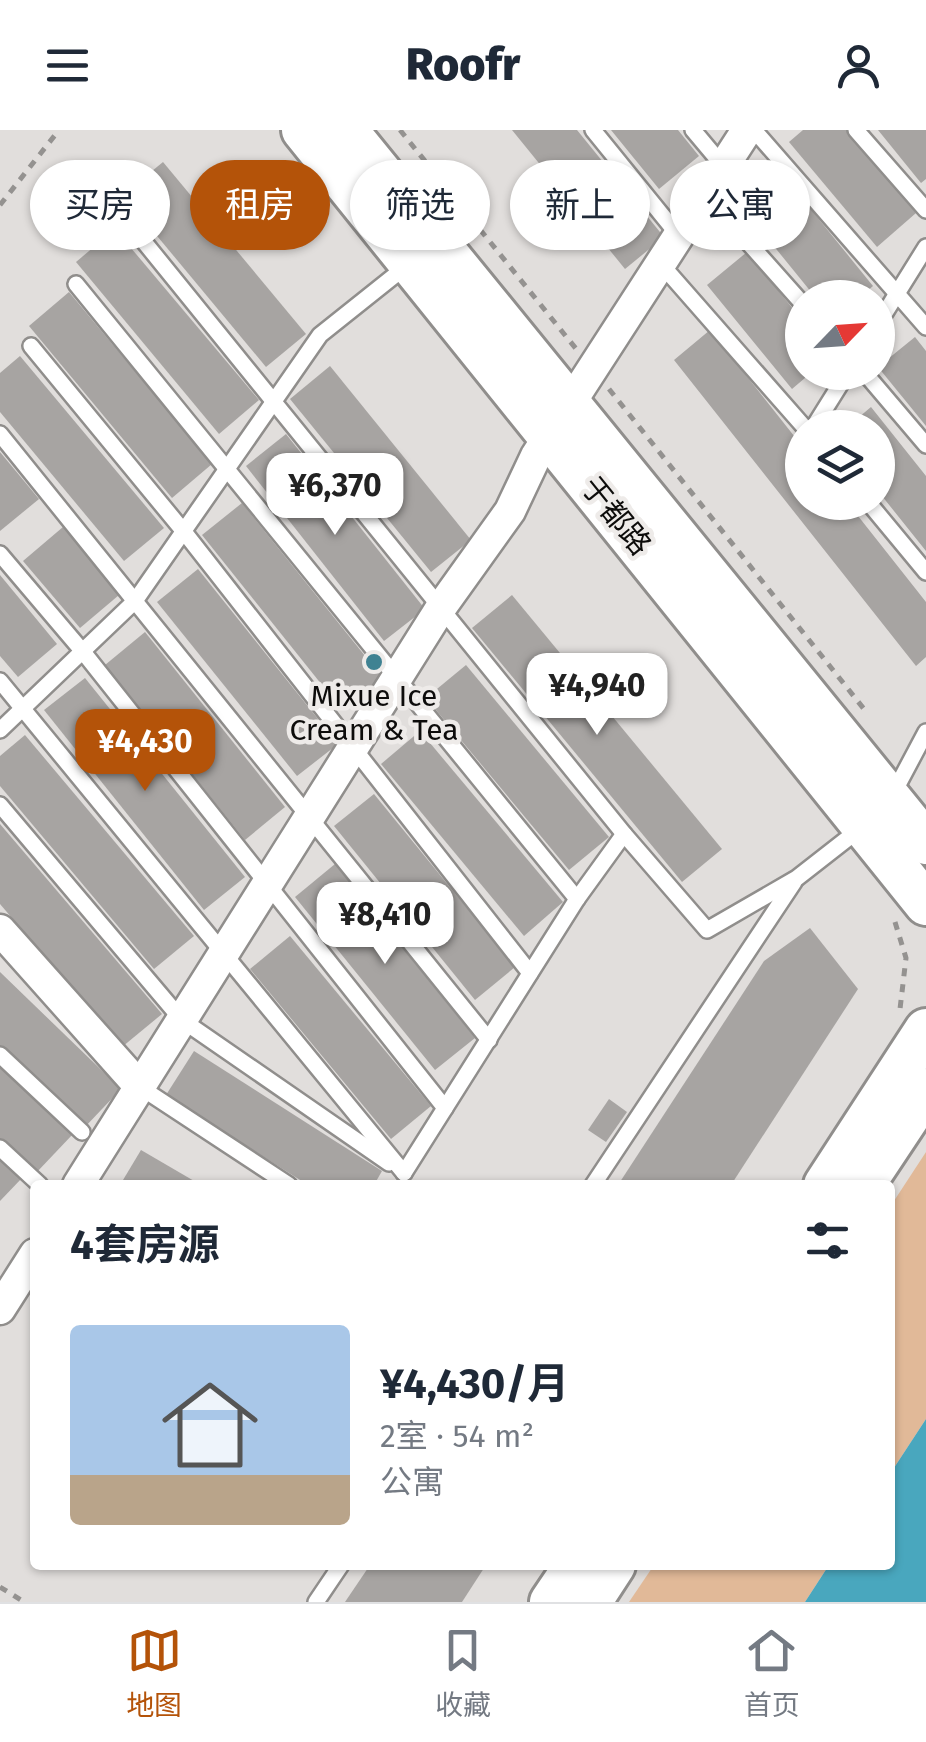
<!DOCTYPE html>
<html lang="zh">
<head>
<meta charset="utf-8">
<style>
  body { margin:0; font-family:"Fira Sans","Noto Sans SC",sans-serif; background:#f6f6f7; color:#1f2937; height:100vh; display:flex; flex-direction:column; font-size:38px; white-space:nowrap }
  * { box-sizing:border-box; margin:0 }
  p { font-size:32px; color:#747a83 }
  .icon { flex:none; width:55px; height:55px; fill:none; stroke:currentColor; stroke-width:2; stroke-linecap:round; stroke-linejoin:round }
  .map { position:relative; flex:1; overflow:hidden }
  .panel { position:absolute; left:30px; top:1050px; width:865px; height:390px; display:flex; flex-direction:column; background:#fff; border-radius:10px; box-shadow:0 2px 8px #0004 }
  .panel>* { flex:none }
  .banner { position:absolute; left:30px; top:30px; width:868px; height:90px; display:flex; gap:20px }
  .needle { width:65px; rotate:65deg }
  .fabs { position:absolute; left:785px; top:150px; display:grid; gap:20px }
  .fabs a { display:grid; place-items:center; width:110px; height:110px; border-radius:50%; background:#fff; box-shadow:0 2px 8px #0004; font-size:50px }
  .price { position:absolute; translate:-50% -85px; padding:0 22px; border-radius:20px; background:#fff; color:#222; font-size:32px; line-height:65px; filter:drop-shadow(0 2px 5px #0008) }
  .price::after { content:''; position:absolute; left:50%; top:60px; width:30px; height:22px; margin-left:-15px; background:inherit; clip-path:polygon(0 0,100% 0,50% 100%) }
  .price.active { background:#b45309; color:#fff }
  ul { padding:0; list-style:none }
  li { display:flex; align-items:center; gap:30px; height:250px; padding:0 40px }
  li+li { border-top:2px solid #e0e1e3 }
  li span { display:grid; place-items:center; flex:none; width:280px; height:200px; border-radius:10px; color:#555 }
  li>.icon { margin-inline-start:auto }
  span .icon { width:120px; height:120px; fill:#fffc; stroke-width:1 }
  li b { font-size:42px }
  h2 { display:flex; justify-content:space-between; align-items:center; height:120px; padding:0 40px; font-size:42px }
  .chip { padding:0 35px; border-radius:45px; background:#fff; box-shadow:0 2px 8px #0004; font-size:35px; line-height:90px }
  .chip.active { background:#b45309; color:#fff }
  header { display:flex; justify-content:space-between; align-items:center; height:130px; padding:0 40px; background:#fff; font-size:45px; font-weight:800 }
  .tab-bar { display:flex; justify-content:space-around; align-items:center; height:140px; border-top:2px solid #e0e1e3; background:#fff; font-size:28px; color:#747a83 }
  .tab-bar a { display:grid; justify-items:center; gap:5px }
  .tab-bar .active { color:#b45309 }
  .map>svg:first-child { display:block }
</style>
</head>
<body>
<header><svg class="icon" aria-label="menu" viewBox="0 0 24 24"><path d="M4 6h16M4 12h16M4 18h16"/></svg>Roofr<svg class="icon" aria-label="person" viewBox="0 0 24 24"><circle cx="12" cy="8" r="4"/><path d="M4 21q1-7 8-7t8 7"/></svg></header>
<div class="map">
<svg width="926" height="1472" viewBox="0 0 926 1472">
  <rect width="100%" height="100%" fill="#e1dedc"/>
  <g fill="#e1b998">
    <polygon points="926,1022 926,1289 890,1344 890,1077"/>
    <polygon points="654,1435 829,1435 805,1472 629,1472"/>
  </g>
  <polygon fill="#49a7be" points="926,1289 926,1472 805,1472 829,1435 890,1435 890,1344"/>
  <g fill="#a7a4a2">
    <polygon points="512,0 577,0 664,107 625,139"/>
    <polygon points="611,0 678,0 699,26 659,59"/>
    <polygon points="803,0 846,0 916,83 877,117 789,12"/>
    <polygon points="878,0 926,0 926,49 921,53"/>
    <polygon points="163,32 306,204 266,237 123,65"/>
    <polygon points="787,50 873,156 859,168 816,168 747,83"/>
    <polygon points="115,99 259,270 219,304 76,132"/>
    <polygon points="747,122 802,190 802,242 812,242 792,259 707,155"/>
    <polygon points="69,162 212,334 172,368 29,196"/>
    <polygon points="710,200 802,316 802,372 847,372 926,472 926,527 916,536 674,230"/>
    <polygon points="915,207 926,221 926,296 878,237"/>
    <polygon points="20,226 164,398 124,431 0,282 0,243"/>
    <polygon points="330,236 471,410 431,442 290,269"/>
    <polygon points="871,277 926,346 926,421 878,361 878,298 846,298"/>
    <polygon points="286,304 425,479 384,511 246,336"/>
    <polygon points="0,322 39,369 0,401"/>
    <polygon points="242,373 382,547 342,580 202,405"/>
    <polygon points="63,397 119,465 80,498 23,431"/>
    <polygon points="198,439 338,614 297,646 157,472"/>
    <polygon points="0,445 57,514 18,547 0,526"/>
    <polygon points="512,465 722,719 682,752 472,498"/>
    <polygon points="145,502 285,677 245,710 105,535"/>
    <polygon points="466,535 609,707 569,740 426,568"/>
    <polygon points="85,548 245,747 204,780 44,580"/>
    <polygon points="420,601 563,772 524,806 381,634"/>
    <polygon points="25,605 194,806 154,839 0,656 0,626"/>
    <polygon points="374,664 515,837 475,870 334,696"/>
    <polygon points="0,694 162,884 122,917 0,774"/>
    <polygon points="335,734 475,908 435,940 295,767"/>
    <polygon points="810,798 858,859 731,1055 618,1055 764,831"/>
    <polygon points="290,806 431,976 391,1009 250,839"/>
    <polygon points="0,842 121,959 84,998 0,917"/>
    <polygon points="194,921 382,1041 374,1055 308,1055 166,965"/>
    <polygon points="0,934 73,1004 36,1043 0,1009"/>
    <polygon points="609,969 627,982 606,1012 588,1000"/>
    <polygon points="141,1020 201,1055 120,1055"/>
    <polygon points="0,1026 22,1048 0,1071"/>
    <polygon points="370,1435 486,1435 462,1472 345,1472"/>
  </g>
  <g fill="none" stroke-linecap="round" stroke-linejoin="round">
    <g stroke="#908e8c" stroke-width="20">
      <g id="lane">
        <polyline points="593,0 679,106"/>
        <polyline points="693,0 724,37"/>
        <polyline points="754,0 926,197"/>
        <polyline points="856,0 926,80"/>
        <polyline points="706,65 802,173"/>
        <polyline points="124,87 624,704 707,800 797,748 861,698"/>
        <polyline points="661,134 805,298"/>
        <polyline points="76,154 577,769"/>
        <polyline points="878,194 926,117"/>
        <polyline points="31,216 185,403 530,843"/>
        <polyline points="864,242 926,315"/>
        <polyline points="813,298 848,242"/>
        <polyline points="0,304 489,910"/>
        <polyline points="868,372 926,442"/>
        <polyline points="0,424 84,523 445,978"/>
        <polyline points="0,551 404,1043"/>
        <polyline points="0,600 135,471 320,205 409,134"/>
        <polyline points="892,666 926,602"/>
        <polyline points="0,675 182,890 389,1033"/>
        <polyline points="0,925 82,1002"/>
        <polyline points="140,957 289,1055"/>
        <polyline points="0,1018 40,1055"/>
        <polyline points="404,1043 577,769 624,704"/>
        <polyline points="593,1055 794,752"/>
        <polyline points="316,1472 341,1435"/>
      </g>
    </g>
    <g stroke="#908e8c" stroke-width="35">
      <g id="street">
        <polyline points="0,800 140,957"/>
        <polyline points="78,1055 442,476 510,381 536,326 747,0"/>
        <polyline points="0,1179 35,1124"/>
      </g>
    </g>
    <g stroke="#908e8c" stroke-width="48">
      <g id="secondary">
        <polyline points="303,0 926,774"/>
        <polyline points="346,0 926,713"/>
        <polyline points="825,1055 926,900"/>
        <polyline points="863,1055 926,960"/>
        <polyline points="551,1472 576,1435"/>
        <polyline points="590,1472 614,1435"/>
      </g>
    </g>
    <g stroke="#949290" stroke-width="5" stroke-dasharray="8 8" stroke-linecap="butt">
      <polyline points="400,0 577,220"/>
      <polyline points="0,75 59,0"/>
      <polyline points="609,259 864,579"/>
      <polyline points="895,792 906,828 900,879"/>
      <polyline points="0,1457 24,1472"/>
    </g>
    <use href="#lane" stroke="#fff" stroke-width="15"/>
    <use href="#street" stroke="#fff" stroke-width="30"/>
    <use href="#secondary" stroke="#fff" stroke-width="42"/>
  </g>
  <circle fill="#3f8292" stroke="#eeebe9" stroke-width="4" cx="374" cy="532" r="10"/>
  <g text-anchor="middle" stroke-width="9" stroke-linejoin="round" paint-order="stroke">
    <g font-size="30" fill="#0d0c0b" stroke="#eeebe9">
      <text transform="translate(616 386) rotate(51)" y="10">于都路</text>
    </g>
    <g font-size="30" fill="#0d0c0b" stroke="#eeebe9">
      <text x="374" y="576">Mixue Ice<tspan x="374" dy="34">Cream &amp; Tea</tspan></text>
    </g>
  </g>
</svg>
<div class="fabs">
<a><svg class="needle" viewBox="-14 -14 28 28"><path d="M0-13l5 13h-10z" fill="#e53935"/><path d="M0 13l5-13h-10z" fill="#747a83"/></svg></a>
<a><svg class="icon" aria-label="layers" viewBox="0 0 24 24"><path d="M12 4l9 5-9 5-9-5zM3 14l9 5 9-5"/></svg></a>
</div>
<b class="price" style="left:335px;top:408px">¥6,370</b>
<b class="price" style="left:597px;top:608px">¥4,940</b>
<b class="price active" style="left:145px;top:664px">¥4,430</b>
<b class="price" style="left:385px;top:837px">¥8,410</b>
<div class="banner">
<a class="chip">买房</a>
<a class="chip active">租房</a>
<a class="chip">筛选</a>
<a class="chip">新上</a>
<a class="chip">公寓</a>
</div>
<section class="panel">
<h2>4套房源<svg class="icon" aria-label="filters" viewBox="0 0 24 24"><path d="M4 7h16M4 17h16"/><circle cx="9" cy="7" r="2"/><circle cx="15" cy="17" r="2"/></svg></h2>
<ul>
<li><span style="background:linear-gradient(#a9c7e8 75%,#b9a48a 0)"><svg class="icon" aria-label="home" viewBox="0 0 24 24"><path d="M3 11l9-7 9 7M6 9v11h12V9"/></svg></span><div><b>¥4,430/月</b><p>2室 · 54 m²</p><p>公寓</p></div></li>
</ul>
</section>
</div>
<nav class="tab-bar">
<a class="active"><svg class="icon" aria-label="map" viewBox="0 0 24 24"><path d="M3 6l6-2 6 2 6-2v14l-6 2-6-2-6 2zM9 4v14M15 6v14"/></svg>地图</a>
<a><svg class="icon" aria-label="saved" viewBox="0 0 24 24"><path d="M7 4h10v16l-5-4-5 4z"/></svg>收藏</a>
<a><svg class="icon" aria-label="home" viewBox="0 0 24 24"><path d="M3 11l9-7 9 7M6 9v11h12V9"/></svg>首页</a>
</nav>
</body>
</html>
